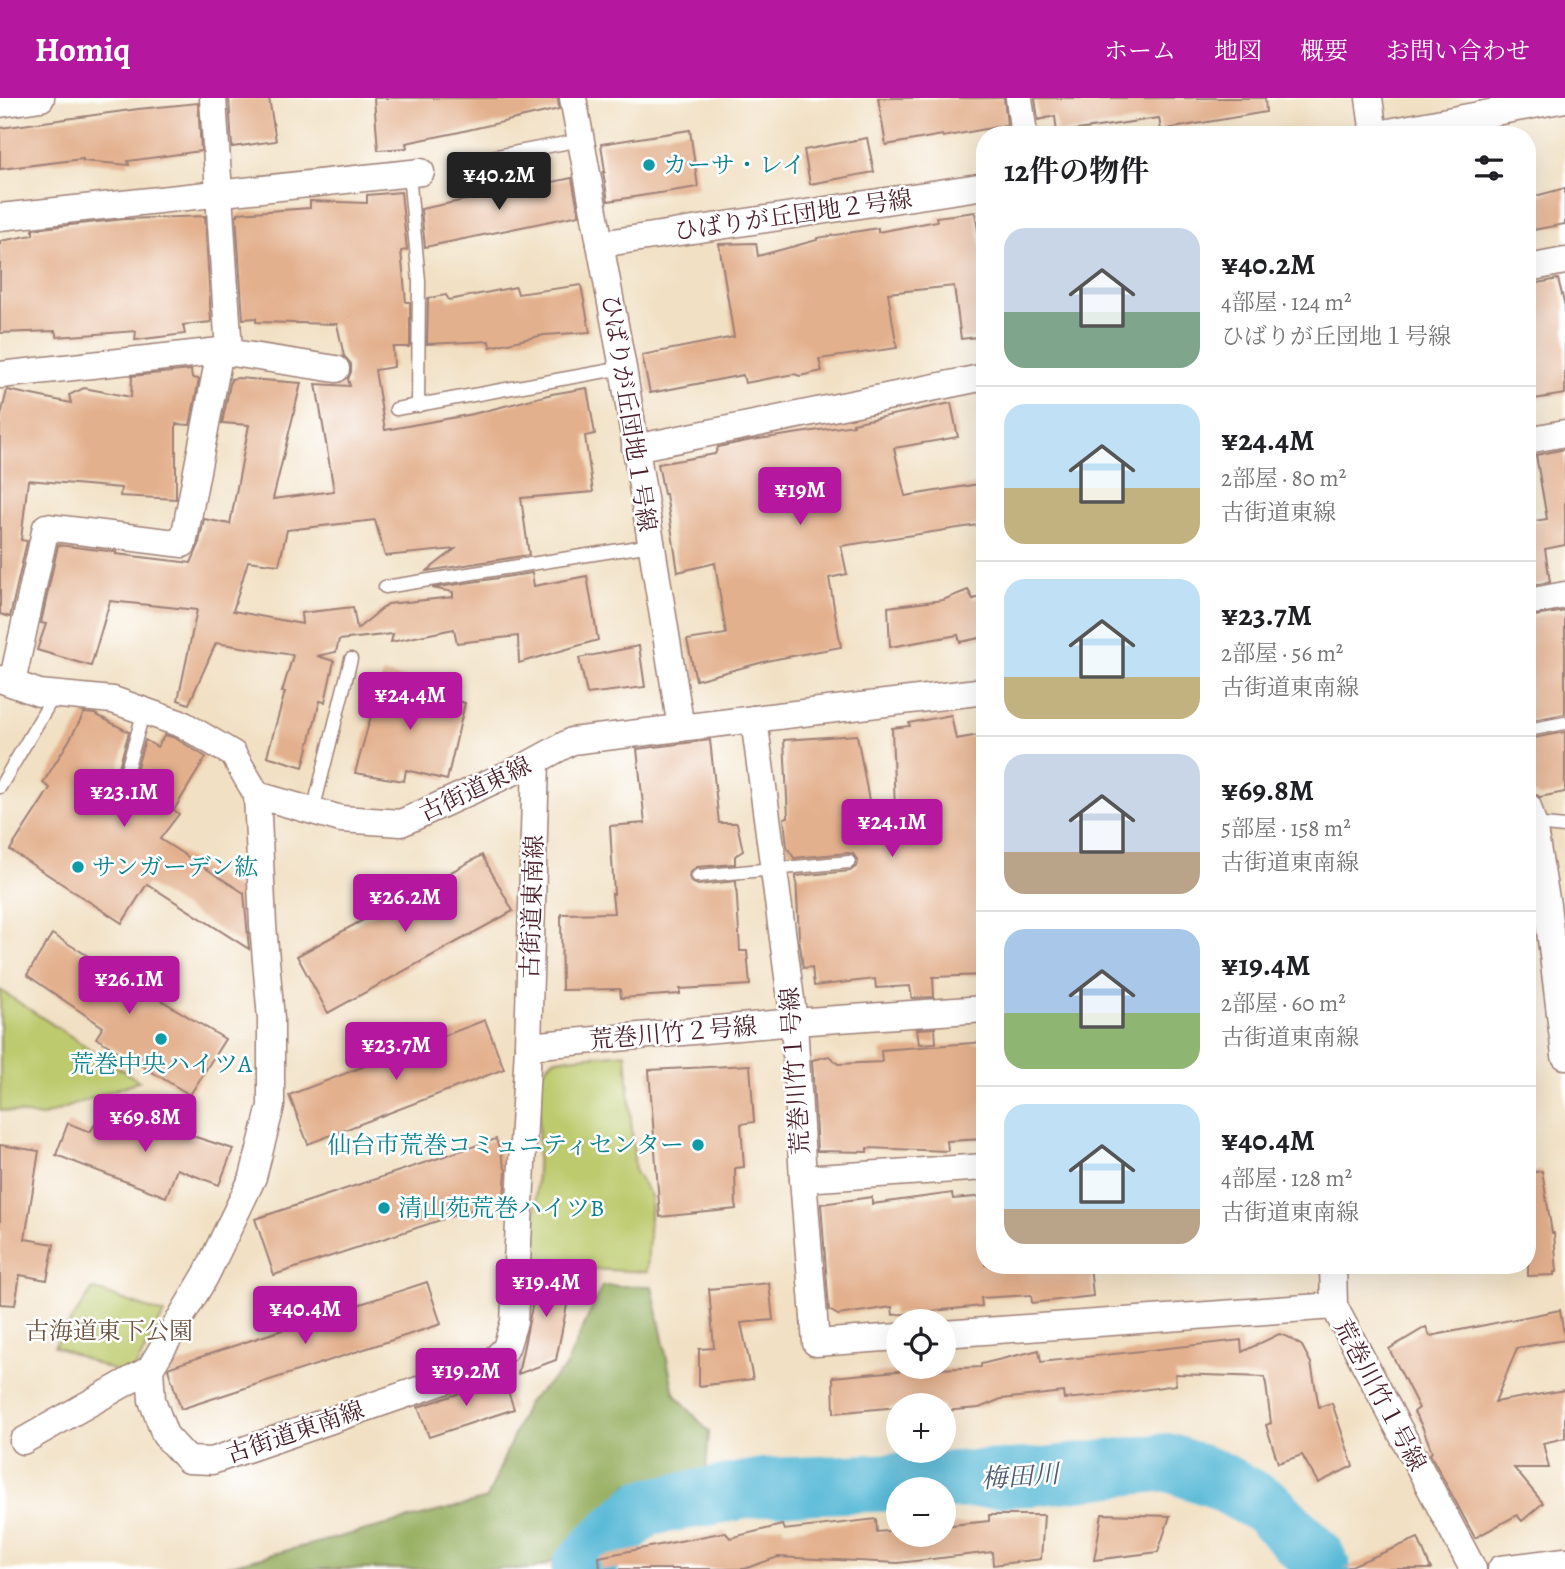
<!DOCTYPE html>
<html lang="ja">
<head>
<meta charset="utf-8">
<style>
  body { margin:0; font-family:Alegreya,"Noto Serif JP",serif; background:#f6f6f6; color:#202124; height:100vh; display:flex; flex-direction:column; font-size:26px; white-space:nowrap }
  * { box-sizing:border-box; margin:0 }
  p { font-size:23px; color:#757577 }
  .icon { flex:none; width:38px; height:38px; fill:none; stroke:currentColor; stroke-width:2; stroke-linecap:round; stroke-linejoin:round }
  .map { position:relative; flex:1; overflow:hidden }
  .side { position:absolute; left:976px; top:28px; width:560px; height:1148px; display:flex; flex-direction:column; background:#fff; border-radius:28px; box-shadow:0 7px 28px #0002 }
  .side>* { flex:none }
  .buttons { position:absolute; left:886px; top:1211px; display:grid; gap:14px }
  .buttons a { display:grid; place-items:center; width:70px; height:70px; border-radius:50%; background:#fff; box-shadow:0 7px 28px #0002; font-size:35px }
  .price { position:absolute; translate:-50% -60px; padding:0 16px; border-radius:7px; background:#b5179e; color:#fff; font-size:23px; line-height:46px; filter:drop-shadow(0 2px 4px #0008) }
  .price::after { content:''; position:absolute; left:50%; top:42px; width:21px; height:16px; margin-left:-10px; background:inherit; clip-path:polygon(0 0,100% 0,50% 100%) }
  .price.active { background:#222; color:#fff }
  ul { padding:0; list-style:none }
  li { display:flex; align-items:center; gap:21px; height:175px; padding:0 28px }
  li+li { border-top:2px solid #e0e0e0 }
  li span { display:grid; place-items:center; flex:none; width:196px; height:140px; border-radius:21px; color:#555 }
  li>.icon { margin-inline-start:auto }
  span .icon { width:84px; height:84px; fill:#fffc; stroke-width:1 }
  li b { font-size:30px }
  h2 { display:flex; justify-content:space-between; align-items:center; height:84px; padding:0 28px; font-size:30px }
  header { display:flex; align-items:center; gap:42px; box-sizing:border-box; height:98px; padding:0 35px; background:#b5179e; color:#fff }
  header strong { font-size:33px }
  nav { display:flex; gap:38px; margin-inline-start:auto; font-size:24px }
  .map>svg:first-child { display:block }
</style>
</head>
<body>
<header>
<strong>Homiq</strong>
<nav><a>ホーム</a><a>地図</a><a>概要</a><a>お問い合わせ</a></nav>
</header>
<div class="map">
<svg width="1565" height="1471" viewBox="0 0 1565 1471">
  <rect width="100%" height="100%" fill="#fff"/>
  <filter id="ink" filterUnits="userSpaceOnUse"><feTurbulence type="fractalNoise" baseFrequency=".0143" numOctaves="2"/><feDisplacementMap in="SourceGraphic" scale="14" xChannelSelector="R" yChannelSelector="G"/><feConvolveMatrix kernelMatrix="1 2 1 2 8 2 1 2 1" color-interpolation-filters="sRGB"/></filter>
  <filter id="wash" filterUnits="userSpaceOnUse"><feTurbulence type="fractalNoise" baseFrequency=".00686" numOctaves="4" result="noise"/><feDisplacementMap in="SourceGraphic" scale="28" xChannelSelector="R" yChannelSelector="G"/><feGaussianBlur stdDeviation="1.57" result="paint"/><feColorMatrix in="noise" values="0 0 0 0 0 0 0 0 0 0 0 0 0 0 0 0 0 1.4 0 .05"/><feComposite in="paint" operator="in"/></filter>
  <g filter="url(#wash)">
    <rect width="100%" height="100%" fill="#f1e0c3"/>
    <g fill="#bdcb6e" stroke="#84754c" stroke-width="2">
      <polygon points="0,892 139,983 41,1019 0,1012"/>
      <polygon points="626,955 635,1074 651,1098 647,1174 533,1168 541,975 554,961"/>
      <polygon points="93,1191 164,1216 134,1272 119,1275 54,1248"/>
    </g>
    <polygon fill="#96af61" stroke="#706746" stroke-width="2" points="602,1188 652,1188 674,1295 709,1334 706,1372 628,1386 548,1466 531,1471 215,1471 487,1401 527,1305 565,1270"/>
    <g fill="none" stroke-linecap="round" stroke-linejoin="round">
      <polyline stroke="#58b9d7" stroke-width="58" points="580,1471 600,1449 644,1410 764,1389 1034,1379 1167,1364 1216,1381 1267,1409 1316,1459 1322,1471"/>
    </g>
    <g id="blocks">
      <g fill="#e3b08d">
        <polygon points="229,0 269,0 276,43 232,49"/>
        <polygon points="374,0 558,0 559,11 455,35 406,45 407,50 378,52"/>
        <polygon points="878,0 1004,0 1007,27 943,39 942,37 886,47"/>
        <polygon points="1035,0 1265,0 1266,14 1161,32 1159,20 1057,35 1055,18 1038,22"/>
        <polygon points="198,5 201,53 128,63 129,67 83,63 83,61 0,71 0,30 138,11"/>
        <polygon points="690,32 698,89 608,103 603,74 605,74 601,46"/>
        <polygon points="867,40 874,74 810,86 804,52"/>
        <polygon points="572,80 579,117 425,149 421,111"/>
        <polygon points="1565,90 1565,126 1528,133 1528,100"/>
        <polygon points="401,94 407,152 401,153 406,204 410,204 410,247 409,249 393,249 394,269 375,272 385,332 473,316 552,296 587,290 595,336 585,338 593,394 521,400 529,457 427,473 455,451 385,458 375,422 287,432 279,467 248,463 233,513 302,526 301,515 353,509 357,531 388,506 453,499 453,494 432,490 532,475 534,488 587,478 598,542 519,565 518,538 457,545 454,531 391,544 393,536 339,542 336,554 317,558 334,563 325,604 320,603 303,669 267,658 285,594 282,594 293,557 216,545 189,606 178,602 197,512 110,503 91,568 37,552 46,526 41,525 58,447 116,454 116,456 191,465 198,449 204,421 230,426 249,327 222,325 231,281 238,280 301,285 273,401 334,393 316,286 350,288 348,281 351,274 351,266 344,258 337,226 256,224 256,220 243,221 236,117 238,117 238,115 310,110 310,103 367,105 367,97"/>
        <polygon points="975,114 985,172 985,175 980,175 985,218 985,238 961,241 954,188 888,195 897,250 819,261 822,273 800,278 794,276 745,285 743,277 650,295 642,257 734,239 719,146 756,145 758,158 817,142 817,140 878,130 878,134 937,123 936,119"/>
        <polygon points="205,118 211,224 183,227 185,236 135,242 136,233 57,239 55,233 0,235 0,143 33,137 33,131 125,121"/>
        <polygon points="1558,181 1565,208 1565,296 1528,302 1528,187"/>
        <polygon points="581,187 590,234 544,237 490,249 489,243 427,246 428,200 446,197 449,202 516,189 518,196"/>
        <polygon points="191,272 192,280 199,281 190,327 176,326 176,401 120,398 121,390 28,382 21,442 27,443 10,519 0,516 0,322 7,292 71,305 69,297 84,290 131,299 132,278"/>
        <polygon points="951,305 958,339 894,350 905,398 985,385 985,426 841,448 847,476 829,480 841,549 771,562 696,582 687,542 726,536 715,465 678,474 666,396 664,396 658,366 715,356 718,349 752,342 854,327 853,325"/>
        <polygon points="1565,351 1565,447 1545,451 1550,484 1528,488 1528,424 1547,421 1536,357"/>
        <polygon points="968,492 973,501 985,498 985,539 960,544 958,537 890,549 888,509 943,502"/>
        <polygon points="1565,513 1565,616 1528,623 1528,519"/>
        <polygon points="639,548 645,589 587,596 579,560"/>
        <polygon points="383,575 422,585 420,592 465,605 447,682 406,672 404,683 355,675"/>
        <polygon points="84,615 95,616 129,634 113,690 113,695 118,700 124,700 129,695 145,642 157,649 165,637 175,640 206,659 174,712 179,716 160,741 244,795 249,851 147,786 122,825 10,752 50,690 43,685 70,641"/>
        <polygon points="951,617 956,641 985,636 985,877 933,879 934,899 912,900 910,888 876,890 875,881 814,888 812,869 803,870 799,839 796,778 850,773 857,768 858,763 853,756 848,755 794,760 787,749 784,720 788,719 784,642 857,637 871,714 895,712 892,630 910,628 909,625"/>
        <polygon points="1565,634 1565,694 1540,699 1530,694 1528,682 1528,641"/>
        <polygon points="710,642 719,725 737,725 743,753 735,758 735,766 697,769 690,774 689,779 691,784 698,787 736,783 740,853 747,853 750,887 680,891 680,896 621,900 620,891 562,892 561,816 614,815 612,796 614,796 610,728 645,725 637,651"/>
        <polygon points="482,757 513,813 328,915 297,858"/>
        <polygon points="52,836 225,941 190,997 96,940 103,929 27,877"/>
        <polygon points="485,922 504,971 308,1046 289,997"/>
        <polygon points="935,930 936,945 919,946 917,931"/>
        <polygon points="985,944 985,1041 947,1043 948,1053 867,1050 867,1054 817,1053 812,962 829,958 838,966 882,964 881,952"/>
        <polygon points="750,967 754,1024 741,1026 744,1069 735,1070 736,1111 660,1119 649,972"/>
        <polygon points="139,1021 233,1051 219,1087 177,1071 166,1099 56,1057 68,1025 90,1034 96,1025 131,1035"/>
        <polygon points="496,1041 506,1073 504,1101 274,1177 255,1121"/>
        <polygon points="0,1047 39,1053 25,1141 54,1146 47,1182 20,1177 15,1207 0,1206"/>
        <polygon points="1542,1073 1552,1135 1554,1135 1557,1174 1554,1174 1554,1177 1528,1178 1528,1075"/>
        <polygon points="952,1095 953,1101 985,1098 985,1167 1090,1167 1093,1198 1032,1205 1031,1197 981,1200 982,1208 893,1217 892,1209 838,1217 829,1212 821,1106 872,1099 872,1106"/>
        <polygon points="540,1170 573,1177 556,1262 518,1276"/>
        <polygon points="427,1184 441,1226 181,1311 168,1271 170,1269"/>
        <polygon points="769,1185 773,1222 741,1225 753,1281 699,1288 699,1251 714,1250 709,1191"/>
        <polygon points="1560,1212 1565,1242 1517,1250 1495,1304 1565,1292 1565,1340 1543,1345 1549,1370 1514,1370 1543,1405 1522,1423 1517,1417 1475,1440 1430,1356 1432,1354 1422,1328 1414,1314 1419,1310 1389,1251 1426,1229 1430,1238"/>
        <polygon points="1279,1236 1288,1239 1302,1248 1311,1265 1319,1309 1332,1305 1353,1368 1318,1385 1302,1357 1278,1365 1266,1327 1271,1325 1265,1279 1175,1276 1176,1287 1109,1297 1064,1301 1063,1294 1001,1301 979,1310 943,1313 943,1307 898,1307 898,1309 834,1315 833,1279 898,1273 981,1269 981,1266 1039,1252 1041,1264 1241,1242 1242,1254"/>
        <polygon points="504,1281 514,1311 429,1339 418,1309"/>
        <polygon points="1102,1416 1170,1418 1158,1454 1094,1462"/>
        <polygon points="989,1417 1044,1417 1041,1461 993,1467 992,1454 898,1465 778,1459 744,1471 600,1471 599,1459 725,1434 730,1440 782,1427 784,1432 876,1421 877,1434 898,1432 898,1437 943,1437 943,1428 989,1423"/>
        <polygon points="1418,1440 1431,1471 1344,1471"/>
      </g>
    </g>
  </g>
  <g filter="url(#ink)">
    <use href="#blocks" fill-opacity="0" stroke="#9e8077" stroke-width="2"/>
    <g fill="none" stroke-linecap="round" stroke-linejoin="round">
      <g stroke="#9e8077" stroke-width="15">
        <g id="service">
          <polyline points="481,61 581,42"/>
          <polyline points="409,76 419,183 418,308"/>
          <polyline points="396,311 623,270"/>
          <polyline points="385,489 651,447"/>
          <polyline points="1528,632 1565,625"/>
          <polyline points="0,689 55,596"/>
          <polyline points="121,692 144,613"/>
          <polyline points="313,713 351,561"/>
          <polyline points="1533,726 1565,729"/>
          <polyline points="698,778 849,764"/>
        </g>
      </g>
      <g stroke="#9e8077" stroke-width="29">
        <g id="minor">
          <polyline points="213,0 229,254"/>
          <polyline points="573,0 623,270 681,630"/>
          <polyline points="1019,0 1024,37"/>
          <polyline points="1369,0 1374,37"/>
          <polyline points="0,6 41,0"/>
          <polyline points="1373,37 1565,1"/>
          <polyline points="0,119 421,74"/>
          <polyline points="600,146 985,88"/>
          <polyline points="1528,170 1565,163"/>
          <polyline points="0,277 220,253 336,271"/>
          <polyline points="1528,342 1565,335"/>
          <polyline points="635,350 985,279"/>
          <polyline points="1528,504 1565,497"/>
          <polyline points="0,581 39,595 113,602 184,627 233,656 257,697 341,721 401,725 528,667 572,643 985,593"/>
          <polyline points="12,585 46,429 183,446 220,253"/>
          <polyline points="754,621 794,924 803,1081 816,1245 898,1239"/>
          <polyline points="257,697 263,827 271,921 271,1008 253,1079 206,1177 150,1271 152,1302 165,1337 188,1362 212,1363 488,1268 506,1250 514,1224 528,948 536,663"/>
          <polyline points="1528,709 1533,726 1547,807 1565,958"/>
          <polyline points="528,948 794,924 985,911"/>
          <polyline points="803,1081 985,1069"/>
          <polyline points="1333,1167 1334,1208"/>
          <polyline points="943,1236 1334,1208 1473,1471"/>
          <polyline points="23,1343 150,1271"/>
          <polyline points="1501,1471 1565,1463"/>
        </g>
      </g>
      <use href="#service" stroke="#fff" stroke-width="12"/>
      <use href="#minor" stroke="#fff" stroke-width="26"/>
    </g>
  </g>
  <g fill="#0f9aa8" stroke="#fff" stroke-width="2.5">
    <circle cx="649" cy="67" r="7"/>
    <circle cx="78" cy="769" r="7"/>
    <circle cx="161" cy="941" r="7"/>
    <circle cx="698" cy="1047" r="7"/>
    <circle cx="384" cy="1110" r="7"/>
  </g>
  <g text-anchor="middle" stroke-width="5" stroke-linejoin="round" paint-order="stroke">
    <g font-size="24" fill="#0d838f" stroke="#fff" text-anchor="start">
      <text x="663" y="75">カーサ・レイ</text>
      <text x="92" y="777">サンガーデン紘</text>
      <text x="161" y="974" text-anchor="middle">荒巻中央ハイツA</text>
      <text x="684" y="1055" text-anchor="end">仙台市荒巻コミュニティセンター</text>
      <text x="398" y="1118">清山苑荒巻ハイツB</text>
    </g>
    <g font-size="24" fill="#4a1f2b" stroke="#fff">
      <text transform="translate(793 117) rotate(-8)" y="8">ひばりが丘団地２号線</text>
      <text transform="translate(629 315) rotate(81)" y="8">ひばりが丘団地１号線</text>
      <text transform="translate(475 691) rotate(-25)" y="8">古街道東線</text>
      <text transform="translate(532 809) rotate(-88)" y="8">古街道東南線</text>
      <text transform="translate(673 935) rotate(-5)" y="8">荒巻川竹２号線</text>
      <text transform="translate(795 973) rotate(-94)" y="8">荒巻川竹１号線</text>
      <text transform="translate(1380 1297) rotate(62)" y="8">荒巻川竹１号線</text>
      <text transform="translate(295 1334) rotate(-19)" y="8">古街道東南線</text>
    </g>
    <g font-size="24" fill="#6c533f" stroke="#fff">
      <text x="109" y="1241">古海道東下公園</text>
    </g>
    <g font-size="26" font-style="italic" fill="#505d70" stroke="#fff">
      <text transform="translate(1020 1378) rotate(-4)" y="9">梅田川</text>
    </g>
  </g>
</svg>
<div class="buttons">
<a><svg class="icon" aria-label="locate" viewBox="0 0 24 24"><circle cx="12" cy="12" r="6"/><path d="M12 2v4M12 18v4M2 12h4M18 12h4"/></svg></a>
<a>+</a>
<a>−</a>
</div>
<b class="price active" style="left:499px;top:114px">¥40.2M</b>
<b class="price" style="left:800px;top:429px">¥19M</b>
<b class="price" style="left:410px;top:634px">¥24.4M</b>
<b class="price" style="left:124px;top:731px">¥23.1M</b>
<b class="price" style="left:892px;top:761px">¥24.1M</b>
<b class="price" style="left:405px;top:836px">¥26.2M</b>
<b class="price" style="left:129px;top:918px">¥26.1M</b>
<b class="price" style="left:396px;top:984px">¥23.7M</b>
<b class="price" style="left:145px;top:1056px">¥69.8M</b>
<b class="price" style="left:546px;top:1221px">¥19.4M</b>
<b class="price" style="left:305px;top:1248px">¥40.4M</b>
<b class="price" style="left:466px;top:1310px">¥19.2M</b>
<section class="side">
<h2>12件の物件<svg class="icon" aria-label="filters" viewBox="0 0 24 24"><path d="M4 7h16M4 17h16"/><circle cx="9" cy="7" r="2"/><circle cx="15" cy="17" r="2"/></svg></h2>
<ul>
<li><span style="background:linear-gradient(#c9d6e8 60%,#7fa58c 0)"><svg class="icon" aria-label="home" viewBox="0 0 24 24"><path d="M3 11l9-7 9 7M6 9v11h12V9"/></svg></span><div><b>¥40.2M</b><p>4部屋 · 124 m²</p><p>ひばりが丘団地１号線</p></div></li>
<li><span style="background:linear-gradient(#bfe0f5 60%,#c2b280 0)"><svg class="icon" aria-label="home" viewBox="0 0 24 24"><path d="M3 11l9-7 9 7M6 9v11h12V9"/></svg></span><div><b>¥24.4M</b><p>2部屋 · 80 m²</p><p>古街道東線</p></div></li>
<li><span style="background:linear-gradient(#bfe0f5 70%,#c2b280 0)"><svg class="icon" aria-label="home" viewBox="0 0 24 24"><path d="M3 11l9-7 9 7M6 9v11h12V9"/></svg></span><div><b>¥23.7M</b><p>2部屋 · 56 m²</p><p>古街道東南線</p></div></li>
<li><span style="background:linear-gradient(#c9d6e8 70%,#b9a48a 0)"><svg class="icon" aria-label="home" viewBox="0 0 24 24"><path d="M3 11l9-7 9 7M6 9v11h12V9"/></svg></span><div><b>¥69.8M</b><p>5部屋 · 158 m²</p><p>古街道東南線</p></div></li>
<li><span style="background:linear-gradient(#a9c7e8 60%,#8fb573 0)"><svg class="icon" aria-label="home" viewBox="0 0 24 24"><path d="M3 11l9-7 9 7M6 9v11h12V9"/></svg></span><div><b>¥19.4M</b><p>2部屋 · 60 m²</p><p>古街道東南線</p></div></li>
<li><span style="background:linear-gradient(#bfe0f5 75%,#b9a48a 0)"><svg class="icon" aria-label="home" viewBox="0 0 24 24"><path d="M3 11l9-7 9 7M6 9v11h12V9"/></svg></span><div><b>¥40.4M</b><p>4部屋 · 128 m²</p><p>古街道東南線</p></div></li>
</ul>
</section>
</div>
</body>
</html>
